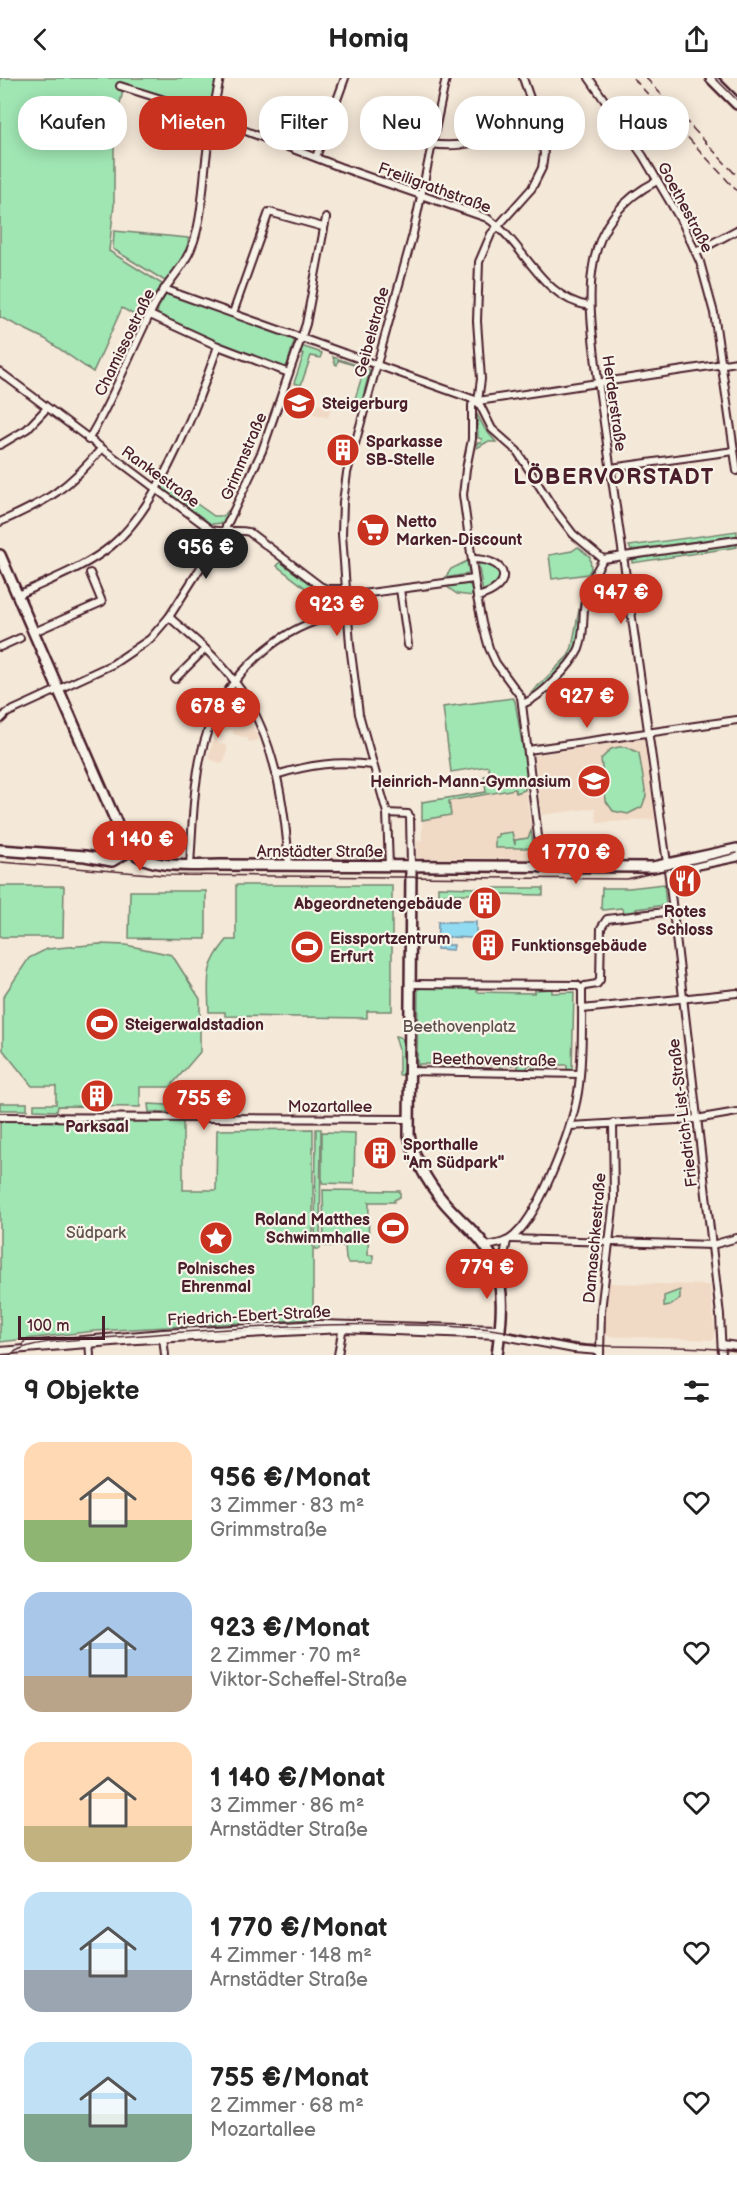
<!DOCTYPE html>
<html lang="de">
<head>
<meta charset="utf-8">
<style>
  body { margin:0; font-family:"Balsamiq Sans",sans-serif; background:#f6f6f6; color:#222; height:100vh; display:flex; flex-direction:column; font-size:22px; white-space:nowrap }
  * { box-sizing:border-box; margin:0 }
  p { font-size:20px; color:#767676 }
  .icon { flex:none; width:33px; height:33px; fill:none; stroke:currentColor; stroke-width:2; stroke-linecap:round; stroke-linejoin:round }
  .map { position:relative; height:1277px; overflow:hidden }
  .details { display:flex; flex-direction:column; background:#fff; flex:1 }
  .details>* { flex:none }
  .hud { position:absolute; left:18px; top:18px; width:702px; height:54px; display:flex; gap:12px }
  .scale { position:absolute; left:18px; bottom:15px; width:87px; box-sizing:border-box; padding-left:6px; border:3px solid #4a1f2b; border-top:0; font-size:16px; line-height:21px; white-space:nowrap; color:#4a1f2b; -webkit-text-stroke:4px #f7f3e8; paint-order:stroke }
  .price { position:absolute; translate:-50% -51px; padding:0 14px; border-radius:21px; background:#c8321e; color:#fff; font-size:20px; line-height:39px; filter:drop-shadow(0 2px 3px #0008) }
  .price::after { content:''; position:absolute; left:50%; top:36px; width:18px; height:14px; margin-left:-9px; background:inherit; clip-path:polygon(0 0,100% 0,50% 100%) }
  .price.selected { background:#222; color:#fff }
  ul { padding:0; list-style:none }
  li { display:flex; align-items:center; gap:18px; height:150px; padding:0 24px }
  li span { display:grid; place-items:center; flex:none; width:168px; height:120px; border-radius:18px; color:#555 }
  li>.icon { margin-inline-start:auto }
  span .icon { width:72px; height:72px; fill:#fffc; stroke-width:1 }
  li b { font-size:26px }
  h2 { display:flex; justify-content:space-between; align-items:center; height:72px; padding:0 24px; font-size:26px }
  .pill { padding:0 21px; border-radius:24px; background:#fff; box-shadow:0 3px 15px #0003; font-size:21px; line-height:54px }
  .pill.selected { background:#c8321e; color:#fff }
  header { display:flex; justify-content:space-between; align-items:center; height:78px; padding:0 24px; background:#fff; font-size:27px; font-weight:700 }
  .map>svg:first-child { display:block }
</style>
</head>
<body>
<header><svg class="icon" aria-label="back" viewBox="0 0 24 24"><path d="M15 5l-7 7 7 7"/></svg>Homiq<svg class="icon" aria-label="share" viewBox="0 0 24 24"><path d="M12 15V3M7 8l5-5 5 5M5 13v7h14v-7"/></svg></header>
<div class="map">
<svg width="737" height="1277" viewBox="0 0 737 1277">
  <rect width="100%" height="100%" fill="#f4e8d8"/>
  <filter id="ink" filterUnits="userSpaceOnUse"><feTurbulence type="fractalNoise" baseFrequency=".0167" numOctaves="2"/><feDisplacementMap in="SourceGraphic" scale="12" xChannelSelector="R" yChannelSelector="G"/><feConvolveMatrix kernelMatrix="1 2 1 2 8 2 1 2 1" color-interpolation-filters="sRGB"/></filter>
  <g filter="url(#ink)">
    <g fill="#f1dac5">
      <polygon points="291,305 300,307 297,319 331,330 328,340 302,333 301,336 282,330"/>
      <polygon points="234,617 244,629 259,662 249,664 247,660 233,656 233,652 229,652 228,654 220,653 217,665 227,668 227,673 224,684 219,685 208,680 218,646"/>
      <polygon points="644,661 655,741 597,745 595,730 542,737 534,677"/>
      <polygon points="525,707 535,781 417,780 417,763 422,762 422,724"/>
      <polygon points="609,1205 710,1207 715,1260 712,1262 607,1258 604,1254"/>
    </g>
    <g fill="#a0e6b3" stroke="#75826f" stroke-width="1.5">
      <polygon points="0,0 218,0 210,34 124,8 114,52 114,127 109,173 162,206 143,242 122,230 93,294 45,261 0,239"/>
      <path d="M114,153l74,7c2,18 -13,30 -23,43l-52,-32z"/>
      <polygon points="167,215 295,260 286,291 219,266 157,238 158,230"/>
      <polygon points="301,268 322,275 320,280 311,278 301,307 294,305 304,276 300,274"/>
      <polygon points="333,279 370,292 360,330 358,329 359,326 354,324 363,295 359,293 360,289 338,282 337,287 335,286"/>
      <polygon points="477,336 485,351 496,364 487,364 477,370 477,365 481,365 482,361 478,360"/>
      <polygon points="164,401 166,404 214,438 223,438 233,428 224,445 211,446 163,411"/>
      <polygon points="737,453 737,458 631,472 629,468"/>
      <polygon points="737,465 737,469 632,485 632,480"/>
      <polygon points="578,469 590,479 591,491 588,496 552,501 549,477 572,473"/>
      <polygon points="467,483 469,494 467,496 445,500 451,491"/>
      <polygon points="280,484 311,507 312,515 277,488"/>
      <polygon points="478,484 495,487 502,496 498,507 483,515"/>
      <polygon points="584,505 587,506 580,533 580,552 575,570 570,580 533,617 531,615 568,578 572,569"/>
      <polygon points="468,506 471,508 473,518 457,516 446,508"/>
      <polygon points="513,620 515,623 529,707 525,707 525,712 516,715 515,711 449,723 451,737 422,742 422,724 486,714 484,698 490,697 488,688 451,694 443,629"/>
      <polygon points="619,669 627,669 639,675 646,718 642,729 628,736 613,733 606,723 601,681 611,671"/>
      <polygon points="531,753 533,766 531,770 495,770 495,759 498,759 498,756 512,754 515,767 515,762 528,760"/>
      <polygon points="664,806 666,827 636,831 637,835 626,836 621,830 603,832 601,830 602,810 629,810"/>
      <path d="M236,807h156v126h-25v7l-142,-2v-4h-16c-1,-33 -5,-45 18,-72h9z"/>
      <polygon points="0,808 64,808 63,859 0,859"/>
      <polygon points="438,809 477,810 476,816 438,816"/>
      <polygon points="492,810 543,810 543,817 492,816"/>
      <polygon points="130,813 206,813 206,861 129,860"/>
      <polygon points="99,866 126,867 172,877 200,921 200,974 170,1009 140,1009 140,1029 58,1028 57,1033 34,1032 34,1026 56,1026 56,1008 32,1008 3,972 3,919 29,880 47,871"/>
      <polygon points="420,910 472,911 477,911 477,914 534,915 535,912 552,911 552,915 574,914 572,992 567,992 567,987 548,987 548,992 545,991 545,987 536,987 535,991 533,991 532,987 528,987 527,991 518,991 518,987 503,987 503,991 500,991 499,987 482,986 482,991 479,991 479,986 462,986 462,991 452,990 452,986 447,986 447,990 443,990 442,986 419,986 419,990 417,990 418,912"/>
      <polygon points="395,958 400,959 403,962 403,997 399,997 399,972"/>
      <rect x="0" y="1025" width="27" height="7"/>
      <polygon points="148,1026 168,1027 168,1034 149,1034"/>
      <polygon points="0,1040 183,1042 183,1112 216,1112 217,1052 313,1051 313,1241 95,1253 0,1264"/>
      <polygon points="316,1051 321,1051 320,1171 315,1171"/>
      <polygon points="322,1054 355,1055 354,1106 322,1105"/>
      <polygon points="323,1112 400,1113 400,1119 394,1122 394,1124 369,1124 368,1177 373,1177 373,1185 348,1185 346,1181 345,1168 324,1168"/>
      <polygon points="680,1212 680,1221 670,1228 664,1229 664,1218"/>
    </g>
    <polygon fill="#90dbf1" stroke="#7490a2" stroke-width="1.5" points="438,844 476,844 476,872 472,872 473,860 448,859 447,867 454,867 453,872 437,871"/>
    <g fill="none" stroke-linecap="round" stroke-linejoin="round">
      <g stroke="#4a1f2b" stroke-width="10">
        <g id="street">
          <polyline points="523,0 541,52 544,76 542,90 532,110 491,156 479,184 477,243 481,301 478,323 472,327 472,361 466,391 463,417 477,519 482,545 489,570 496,585 521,619 522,626 542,791"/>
          <polyline points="589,0 643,78 683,146 700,184 714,235 737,393"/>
          <polyline points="120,8 212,37"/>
          <path d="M212,40l128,49 147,51c38,25 53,80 102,88"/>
          <path d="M431,66c38,6 73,-10 108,-22"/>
          <polyline points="316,79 345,0"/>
          <path d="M657,103c-84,42 -68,123 -59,200l71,496 51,438 2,40"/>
          <polyline points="696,174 737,152"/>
          <polyline points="164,211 478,323"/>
          <polyline points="233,235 269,134 323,149"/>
          <polyline points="150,237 218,268 289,295"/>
          <path d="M0,294l211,158c12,3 25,-1 38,2l71,54 7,3h19"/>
          <polyline points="478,323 737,284"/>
          <polyline points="478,323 492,351 517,373 554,431 573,456 603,481"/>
          <path d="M88,362c27,-44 44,-92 67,-136 12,-22 31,-38 39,-63 8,-25 9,-54 12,-81 3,-28 8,-55 14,-82"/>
          <polyline points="0,367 27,351 46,331"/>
          <polyline points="611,390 734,373"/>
          <path d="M0,444c47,-21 68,-33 101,-73"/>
          <path d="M472,481c38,0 43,28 5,38"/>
          <polyline points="603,481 737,462"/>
          <polyline points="400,511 408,567"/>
          <path d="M18,517c31,-15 66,-27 93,-49 47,-38 87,-142 107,-200"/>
          <polyline points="347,518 474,501"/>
          <path d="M169,539c23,20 48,40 66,65 39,50 50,122 54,184"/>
          <polyline points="34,554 102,524 90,495"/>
          <polyline points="0,569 20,560"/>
          <polyline points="175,601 205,571"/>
          <polyline points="59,611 113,586 150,561 169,539 224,453 262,373 306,246 326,140"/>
          <path d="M522,626c18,-6 49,-38 57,-55 6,-15 3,-32 6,-47 2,-16 10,-29 18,-43"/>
          <polyline points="0,642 7,635 55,613"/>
          <polyline points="528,672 737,642"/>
          <path d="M276,697c35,-11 61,-14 97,-10"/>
          <polyline points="387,735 408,736 410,739 411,788"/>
          <path d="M190,787c3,-44 3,-90 17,-132 16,-49 60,-95 109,-112 10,-3 21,-4 32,-6"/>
          <polyline points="389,788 387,735 359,636 350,567 342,456 343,424 347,395 413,156 446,0"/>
          <polyline points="409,906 577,907 582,911"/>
          <polyline points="582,931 737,915"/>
          <polyline points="408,993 580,996"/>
          <polyline points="0,1039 408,1041"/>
          <polyline points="570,1048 696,1041 737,1034"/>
          <polyline points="511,1161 712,1167 737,1160"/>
          <path d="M486,1168c10,-2 21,-3 29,-11 27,-25 60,-113 64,-150 4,-32 3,-64 3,-96l3,-3 12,-2 3,-4 1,-52 6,-9 66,-8"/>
          <polyline points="500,1197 507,1163"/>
          <polyline points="163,1259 165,1277"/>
          <polyline points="89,1263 90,1277"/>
          <polyline points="722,1266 737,1268"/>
          <polyline points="27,1267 163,1255 319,1246 499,1251"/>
          <polyline points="0,1273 137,1262 342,1251 499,1257 574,1271 600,1273"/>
          <polyline points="338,1277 343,1248"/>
          <polyline points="600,1277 601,1233 614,1122 613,1045"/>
        </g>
      </g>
      <g stroke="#4a1f2b" stroke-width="14">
        <g id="secondary">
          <polyline points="711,0 737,26"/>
          <path d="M0,477l114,262c5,11 10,25 18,34 18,19 64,14 88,14l433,2 84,-18"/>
          <polyline points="0,772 85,778 112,783 131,772"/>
          <polyline points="693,787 737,778"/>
          <path d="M411,788l-2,269c7,30 24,57 46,79 14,14 30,27 38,46 13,29 8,64 4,95"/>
        </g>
      </g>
      <use href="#street" stroke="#f7f3e8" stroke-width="6"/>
      <use href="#secondary" stroke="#f7f3e8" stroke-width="9"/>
      <g stroke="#4a1f2b" stroke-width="1.5">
        <polyline points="715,0 737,22"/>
        <polyline points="0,784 163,797 627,801 737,775"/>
        <path d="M10,1277c18,-16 80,-16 106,-18 121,-10 242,-17 363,-9 37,2 72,15 108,17 50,3 100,-1 150,6"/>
      </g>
      <g stroke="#4a1f2b" stroke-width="1.5" stroke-dasharray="9 4.5" stroke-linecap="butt">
        <polyline points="633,0 737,113"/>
        <polyline points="646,0 737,98"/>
      </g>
    </g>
  </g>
  <defs>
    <g id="school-disc" transform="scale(1.725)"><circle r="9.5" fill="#c8321e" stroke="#f7f3e8"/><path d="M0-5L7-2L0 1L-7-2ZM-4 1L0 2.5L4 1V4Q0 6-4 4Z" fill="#fff"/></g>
    <g id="building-disc" transform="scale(1.725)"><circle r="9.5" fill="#c8321e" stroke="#f7f3e8"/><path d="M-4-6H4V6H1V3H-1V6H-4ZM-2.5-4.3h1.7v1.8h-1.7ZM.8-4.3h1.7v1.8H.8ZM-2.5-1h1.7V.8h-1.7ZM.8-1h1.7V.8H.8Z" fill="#fff"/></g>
    <g id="supermarket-disc" transform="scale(1.725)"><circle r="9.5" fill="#c8321e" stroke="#f7f3e8"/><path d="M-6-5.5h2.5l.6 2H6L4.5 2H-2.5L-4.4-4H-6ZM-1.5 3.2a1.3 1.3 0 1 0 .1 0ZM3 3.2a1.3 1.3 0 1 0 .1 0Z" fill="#fff"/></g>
    <g id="restaurant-disc" transform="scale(1.725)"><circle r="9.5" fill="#c8321e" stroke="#f7f3e8"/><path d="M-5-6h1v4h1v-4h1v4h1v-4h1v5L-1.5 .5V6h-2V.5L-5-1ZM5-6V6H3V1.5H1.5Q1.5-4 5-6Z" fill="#fff"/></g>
    <g id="stadium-disc" transform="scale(1.725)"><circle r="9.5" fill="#c8321e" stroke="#f7f3e8"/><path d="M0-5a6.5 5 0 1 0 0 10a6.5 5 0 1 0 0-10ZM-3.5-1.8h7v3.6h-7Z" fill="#fff"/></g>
    <g id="sight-disc" transform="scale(1.725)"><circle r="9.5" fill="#c8321e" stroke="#f7f3e8"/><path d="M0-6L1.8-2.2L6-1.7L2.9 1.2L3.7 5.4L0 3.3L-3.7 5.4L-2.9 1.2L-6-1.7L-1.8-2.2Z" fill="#fff"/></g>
  </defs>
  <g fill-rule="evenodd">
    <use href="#school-disc" x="299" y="325"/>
    <use href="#building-disc" x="343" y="372"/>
    <use href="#supermarket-disc" x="373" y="452"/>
    <use href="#school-disc" x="594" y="703"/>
    <use href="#restaurant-disc" x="685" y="803"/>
    <use href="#building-disc" x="485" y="825"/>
    <use href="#building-disc" x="488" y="867"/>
    <use href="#stadium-disc" x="307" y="869"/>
    <use href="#stadium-disc" x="102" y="946"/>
    <use href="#building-disc" x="97" y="1018"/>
    <use href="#building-disc" x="380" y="1075"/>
    <use href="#stadium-disc" x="393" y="1150"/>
    <use href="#sight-disc" x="216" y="1160"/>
  </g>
  <g text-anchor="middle" stroke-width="4.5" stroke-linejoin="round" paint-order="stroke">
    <g font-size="16" fill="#4a1f2b" stroke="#f7f3e8">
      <text transform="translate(435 109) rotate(20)" y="6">Freiligrathstraße</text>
      <text transform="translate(686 129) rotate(62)" y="6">Goethestraße</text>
      <text transform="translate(371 254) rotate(-75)" y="6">Geibelstraße</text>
      <text transform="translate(124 264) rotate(-64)" y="6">Chamissostraße</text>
      <text transform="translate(615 325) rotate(82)" y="6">Herderstraße</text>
      <text transform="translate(243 378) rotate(-67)" y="6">Grimmstraße</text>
      <text transform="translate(161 398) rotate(36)" y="6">Rankestraße</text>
      <text x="320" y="779">Arnstädter Straße</text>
      <text transform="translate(494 981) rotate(1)" y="6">Beethovenstraße</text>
      <text x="330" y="1034">Mozartallee</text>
      <text transform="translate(682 1035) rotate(-97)" y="6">Friedrich-List-Straße</text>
      <text transform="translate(594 1160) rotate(-85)" y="6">Damaschkestraße</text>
      <text transform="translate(249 1237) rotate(-3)" y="6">Friedrich-Ebert-Straße</text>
    </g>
    <g font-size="16" font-weight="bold" fill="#4a1f2b" stroke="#f7f3e8" text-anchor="start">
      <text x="322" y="331">Steigerburg</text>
      <text x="366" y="369">Sparkasse<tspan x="366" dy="18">SB-Stelle</tspan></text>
      <text x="396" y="449">Netto<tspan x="396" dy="18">Marken-Discount</tspan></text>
      <text x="571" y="709" text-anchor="end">Heinrich-Mann-Gymnasium</text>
      <text x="462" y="831" text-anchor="end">Abgeordnetengebäude</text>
      <text x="685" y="839" text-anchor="middle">Rotes<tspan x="685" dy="18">Schloss</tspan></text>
      <text x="330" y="866">Eissportzentrum<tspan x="330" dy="18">Erfurt</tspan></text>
      <text x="511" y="873">Funktionsgebäude</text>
      <text x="125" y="952">Steigerwaldstadion</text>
      <text x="97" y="1054" text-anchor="middle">Parksaal</text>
      <text x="403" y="1072">Sporthalle<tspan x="403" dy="18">"Am Südpark"</tspan></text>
      <text x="370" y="1147" text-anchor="end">Roland Matthes<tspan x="370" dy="18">Schwimmhalle</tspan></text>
      <text x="216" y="1196" text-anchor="middle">Polnisches<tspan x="216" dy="18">Ehrenmal</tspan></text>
    </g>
    <g font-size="16" fill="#60514d" stroke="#f7f3e8">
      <text x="459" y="954">Beethovenplatz</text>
      <text x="96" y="1160">Südpark</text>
    </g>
    <g font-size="22" font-weight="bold" letter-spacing="1.5" fill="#4a1f2b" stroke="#f7f3e8">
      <text x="614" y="406">LÖBERVORSTADT</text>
    </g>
  </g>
</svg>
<div class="scale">100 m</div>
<b class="price selected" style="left:206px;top:502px">956 €</b>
<b class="price" style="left:621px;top:547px">947 €</b>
<b class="price" style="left:337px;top:559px">923 €</b>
<b class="price" style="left:587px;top:651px">927 €</b>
<b class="price" style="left:218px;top:661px">678 €</b>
<b class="price" style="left:140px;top:794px">1 140 €</b>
<b class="price" style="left:576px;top:807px">1 770 €</b>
<b class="price" style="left:204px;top:1053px">755 €</b>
<b class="price" style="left:487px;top:1222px">779 €</b>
<div class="hud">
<a class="pill">Kaufen</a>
<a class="pill selected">Mieten</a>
<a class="pill">Filter</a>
<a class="pill">Neu</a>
<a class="pill">Wohnung</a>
<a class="pill">Haus</a>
</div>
</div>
<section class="details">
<h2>9 Objekte<svg class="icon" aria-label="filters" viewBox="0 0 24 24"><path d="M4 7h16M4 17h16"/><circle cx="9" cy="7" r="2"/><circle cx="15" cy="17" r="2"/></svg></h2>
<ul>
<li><span style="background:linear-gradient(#ffd9b3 65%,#8fb573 0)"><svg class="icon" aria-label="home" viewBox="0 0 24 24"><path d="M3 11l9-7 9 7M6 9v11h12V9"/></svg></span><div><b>956 €/Monat</b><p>3 Zimmer · 83 m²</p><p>Grimmstraße</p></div><svg class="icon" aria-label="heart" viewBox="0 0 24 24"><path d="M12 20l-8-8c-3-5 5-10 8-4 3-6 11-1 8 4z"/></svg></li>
<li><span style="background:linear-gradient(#a9c7e8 70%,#b9a48a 0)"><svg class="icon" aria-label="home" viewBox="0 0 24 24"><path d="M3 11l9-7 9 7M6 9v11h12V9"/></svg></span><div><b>923 €/Monat</b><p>2 Zimmer · 70 m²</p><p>Viktor-Scheffel-Straße</p></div><svg class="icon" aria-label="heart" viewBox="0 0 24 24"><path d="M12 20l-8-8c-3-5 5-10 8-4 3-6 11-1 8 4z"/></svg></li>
<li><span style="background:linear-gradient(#ffd9b3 70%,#c2b280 0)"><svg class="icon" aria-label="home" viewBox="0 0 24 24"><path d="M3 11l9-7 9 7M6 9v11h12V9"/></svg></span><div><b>1 140 €/Monat</b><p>3 Zimmer · 86 m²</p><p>Arnstädter Straße</p></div><svg class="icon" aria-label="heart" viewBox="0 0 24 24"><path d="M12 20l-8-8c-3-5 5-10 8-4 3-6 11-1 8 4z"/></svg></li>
<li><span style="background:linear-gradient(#bfe0f5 65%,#9aa5b1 0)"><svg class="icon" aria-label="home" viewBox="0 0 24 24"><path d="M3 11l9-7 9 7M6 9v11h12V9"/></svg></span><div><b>1 770 €/Monat</b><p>4 Zimmer · 148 m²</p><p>Arnstädter Straße</p></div><svg class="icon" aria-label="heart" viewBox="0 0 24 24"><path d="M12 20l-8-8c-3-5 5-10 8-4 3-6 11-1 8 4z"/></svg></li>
<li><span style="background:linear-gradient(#bfe0f5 60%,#7fa58c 0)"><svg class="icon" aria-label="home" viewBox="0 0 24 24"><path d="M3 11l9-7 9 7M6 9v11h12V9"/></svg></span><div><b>755 €/Monat</b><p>2 Zimmer · 68 m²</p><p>Mozartallee</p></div><svg class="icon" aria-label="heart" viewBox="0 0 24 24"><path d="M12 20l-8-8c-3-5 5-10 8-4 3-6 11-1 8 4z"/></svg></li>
</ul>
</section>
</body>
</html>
